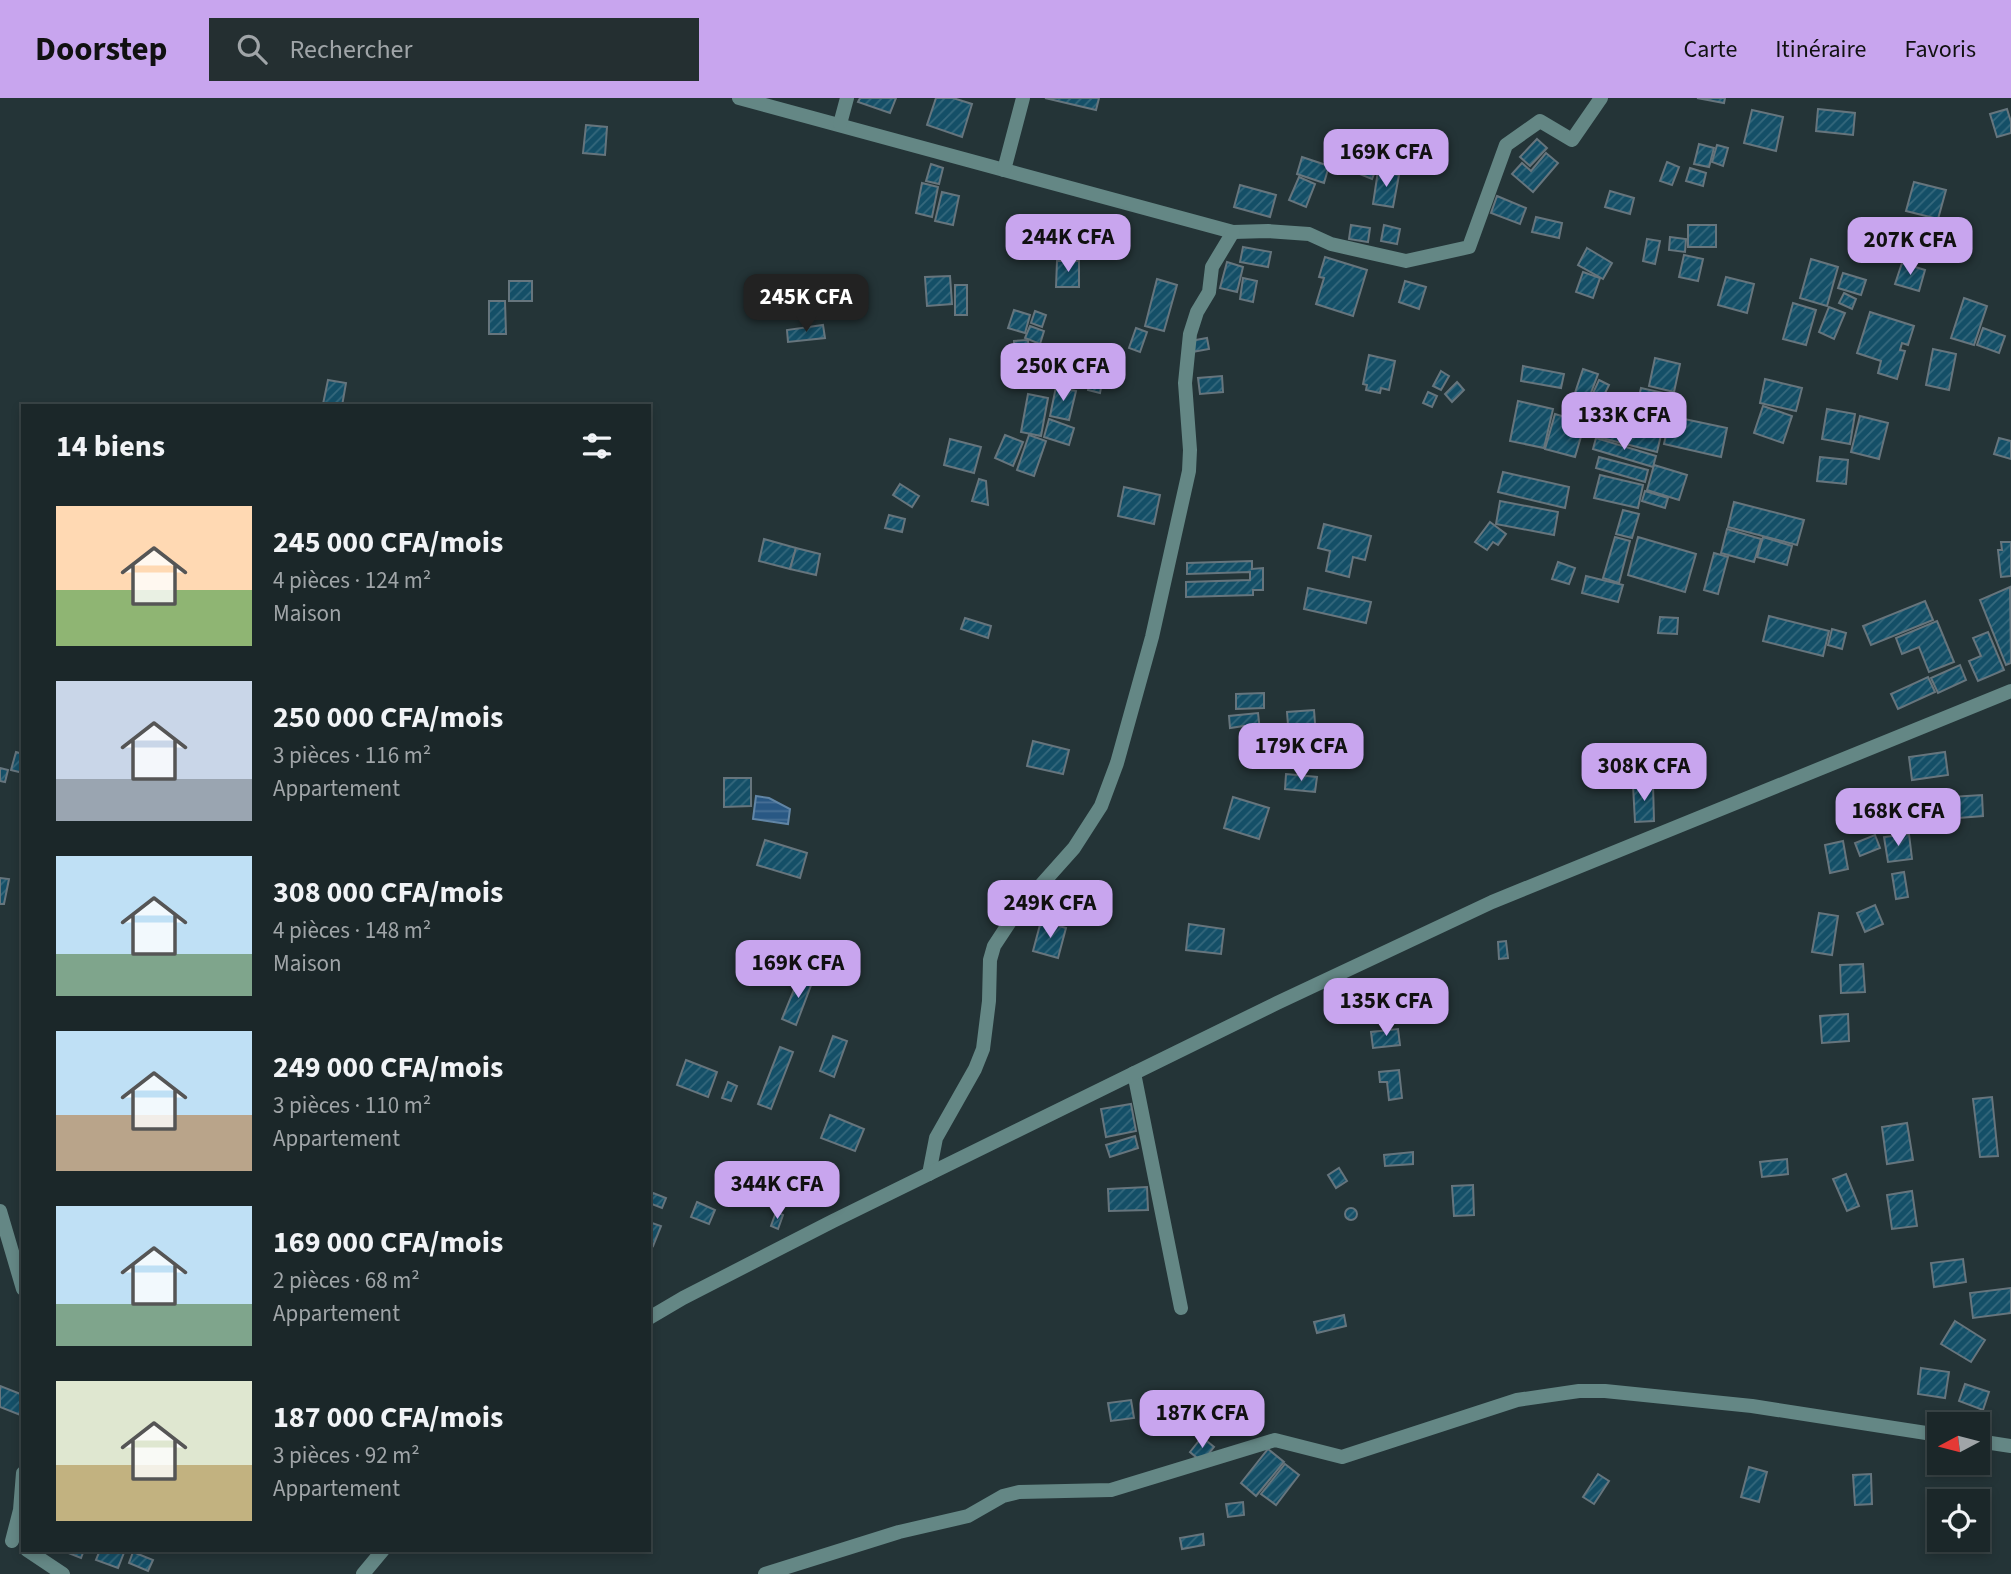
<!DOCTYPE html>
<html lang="fr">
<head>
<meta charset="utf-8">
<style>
  body { margin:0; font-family:"Source Sans 3",sans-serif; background:#242f31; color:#f1f3f6; height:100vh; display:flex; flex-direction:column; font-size:26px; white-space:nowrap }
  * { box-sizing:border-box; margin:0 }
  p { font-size:23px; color:#a0a5a8 }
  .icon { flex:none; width:38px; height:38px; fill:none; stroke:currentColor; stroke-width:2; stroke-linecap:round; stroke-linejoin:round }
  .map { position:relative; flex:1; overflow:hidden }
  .side { position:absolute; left:21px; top:306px; width:630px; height:1148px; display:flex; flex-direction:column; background:#1b2729; border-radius:0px; box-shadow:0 4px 10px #0003,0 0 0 2px #394446 }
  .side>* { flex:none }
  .needle { width:46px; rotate:263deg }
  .buttons { position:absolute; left:1927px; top:1314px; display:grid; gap:14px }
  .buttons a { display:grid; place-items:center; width:63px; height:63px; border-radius:0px; background:#1b2729; box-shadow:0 4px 10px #0003,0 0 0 2px #394446; font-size:35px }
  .price { position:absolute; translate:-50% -60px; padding:0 16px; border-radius:14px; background:#c8a5ee; color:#111; font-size:23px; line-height:46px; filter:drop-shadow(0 2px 4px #0008) }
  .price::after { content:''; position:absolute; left:50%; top:42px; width:21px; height:16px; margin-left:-10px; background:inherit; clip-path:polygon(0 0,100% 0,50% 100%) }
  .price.current { background:#222; color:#fff }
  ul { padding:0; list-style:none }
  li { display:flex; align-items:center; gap:21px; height:175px; padding:0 35px }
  li span { display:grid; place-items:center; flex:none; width:196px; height:140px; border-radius:0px; color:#555 }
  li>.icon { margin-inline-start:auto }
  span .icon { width:84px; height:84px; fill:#fffc; stroke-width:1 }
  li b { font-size:30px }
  h2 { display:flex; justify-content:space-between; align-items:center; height:84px; padding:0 35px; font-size:30px }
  header { display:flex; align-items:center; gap:42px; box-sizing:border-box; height:98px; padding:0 35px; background:#c8a5ee; color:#111 }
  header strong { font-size:33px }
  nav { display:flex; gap:38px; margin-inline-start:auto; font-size:24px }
  .search { width:490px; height:63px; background:#242f31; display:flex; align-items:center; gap:18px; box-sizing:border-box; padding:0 24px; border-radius:0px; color:#a0a5a8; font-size:26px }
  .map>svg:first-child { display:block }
</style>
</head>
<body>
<header>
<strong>Doorstep</strong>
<div class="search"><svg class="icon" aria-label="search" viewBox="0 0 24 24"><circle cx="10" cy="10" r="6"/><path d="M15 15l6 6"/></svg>Rechercher</div>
<nav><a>Carte</a><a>Itinéraire</a><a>Favoris</a></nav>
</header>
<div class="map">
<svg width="2011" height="1476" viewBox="0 0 2011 1476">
  <defs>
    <pattern id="water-rules" width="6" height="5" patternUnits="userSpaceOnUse" patternTransform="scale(1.75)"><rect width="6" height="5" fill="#295884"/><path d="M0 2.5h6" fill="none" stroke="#487096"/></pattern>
    <pattern id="building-hatch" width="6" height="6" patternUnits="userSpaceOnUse" patternTransform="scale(1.75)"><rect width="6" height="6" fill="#144f67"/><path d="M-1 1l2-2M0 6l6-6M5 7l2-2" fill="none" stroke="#36697d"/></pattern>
  </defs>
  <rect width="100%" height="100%" fill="#243437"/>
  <polygon fill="url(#water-rules)" stroke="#6185a5" stroke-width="2" points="756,698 769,700 790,711 788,726 753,721"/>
  <g fill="url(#building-hatch)" stroke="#66757d" stroke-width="2">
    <polygon points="860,0 896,0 890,15 858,4"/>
    <polygon points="936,0 953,0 972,6 962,39 927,27"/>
    <polygon points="1045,0 1099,0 1096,12"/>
    <polygon points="1697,0 1725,0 1724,5"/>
    <polygon points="1818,11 1855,15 1853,37 1816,33"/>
    <polygon points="2007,11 2011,24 2011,35 1997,39 1990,16"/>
    <polygon points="1752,12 1783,19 1776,53 1744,45"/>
    <polygon points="586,27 607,29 605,57 583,55"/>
    <polygon points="1537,41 1547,50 1530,68 1520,59"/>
    <polygon points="1699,46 1714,50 1709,69 1694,66"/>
    <polygon points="1717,47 1728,50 1723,68 1712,64"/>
    <polygon points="1546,55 1558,65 1533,94 1512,76 1522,65 1531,73"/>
    <polygon points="1358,56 1379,64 1372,81 1352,73"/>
    <polygon points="1302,59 1329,68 1324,85 1297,76"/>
    <polygon points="1667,64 1679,69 1672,87 1660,83"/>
    <polygon points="931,66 943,70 939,86 926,83"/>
    <polygon points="1690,70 1706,75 1703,88 1686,83"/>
    <polygon points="1378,73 1399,77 1393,109 1373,106"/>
    <polygon points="1299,79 1315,86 1306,109 1289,102"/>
    <polygon points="1914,84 1946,92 1938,121 1906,113"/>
    <polygon points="922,85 938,89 932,119 916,115"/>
    <polygon points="1240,87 1276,97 1270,119 1234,109"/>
    <polygon points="1610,93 1634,100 1630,116 1605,109"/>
    <polygon points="942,94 959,98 953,127 935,123"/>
    <polygon points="1497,98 1526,110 1520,126 1491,115"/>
    <polygon points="1536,119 1562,125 1559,140 1532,134"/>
    <polygon points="1062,121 1094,130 1087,160 1054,151"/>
    <polygon points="1351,127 1370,130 1368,144 1349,141"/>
    <polygon points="1384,127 1400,131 1397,146 1381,143"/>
    <rect x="1688" y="127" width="28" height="22"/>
    <polygon points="1670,139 1686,141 1685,154 1669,152"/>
    <polygon points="1647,141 1660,143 1655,166 1643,163"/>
    <polygon points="1243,149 1271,154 1268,169 1240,164"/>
    <polygon points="1587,150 1612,165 1603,181 1578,167"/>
    <polygon points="1684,157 1703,161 1698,183 1679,179"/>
    <polygon points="1325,159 1367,172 1353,218 1316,206 1324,180 1319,179"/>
    <polygon points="1811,161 1838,169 1827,208 1800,200"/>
    <polygon points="1057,163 1079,163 1079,189 1056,189"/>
    <polygon points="1227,164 1243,169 1237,194 1220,190"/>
    <polygon points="1902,165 1925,172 1919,193 1895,186"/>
    <polygon points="1583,174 1600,180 1593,200 1576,194"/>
    <polygon points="1843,175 1866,182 1861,197 1838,190"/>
    <polygon points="950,178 952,206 927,208 925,179"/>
    <polygon points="1726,179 1754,186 1747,215 1718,207"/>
    <polygon points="1243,180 1257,183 1253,204 1240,201"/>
    <polygon points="1157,181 1177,187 1164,233 1145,228"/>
    <rect x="509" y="183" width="23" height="20"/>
    <polygon points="1405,183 1426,189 1419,211 1399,204"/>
    <rect x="955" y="187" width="12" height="30"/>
    <polygon points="1844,195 1856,201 1852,211 1839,205"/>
    <polygon points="1964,200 1987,208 1974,247 1951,240"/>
    <polygon points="489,203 505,203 506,236 489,236"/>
    <polygon points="1793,205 1816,212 1806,247 1783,241"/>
    <polygon points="1829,209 1845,215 1834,241 1819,234"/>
    <polygon points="1014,212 1030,217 1025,235 1008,230"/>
    <polygon points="1035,213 1046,217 1042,229 1031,225"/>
    <polygon points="1870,214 1914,228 1908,247 1902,245 1900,252 1905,253 1897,281 1878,275 1881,263 1857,255"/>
    <polygon points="823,227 825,240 788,244 787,232"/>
    <polygon points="1030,228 1044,233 1040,246 1025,240"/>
    <polygon points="1136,230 1147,234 1140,254 1129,250"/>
    <polygon points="1983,230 2005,238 1999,255 1977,247"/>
    <polygon points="1207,240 1209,251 1192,254 1190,243"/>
    <polygon points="1028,242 1029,260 1014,260 1014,243"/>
    <polygon points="1933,251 1956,256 1949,292 1926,287"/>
    <polygon points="1094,257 1107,260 1100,295 1088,292"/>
    <polygon points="1369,257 1395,263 1389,292 1381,290 1380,295 1366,292 1367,287 1363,286"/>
    <polygon points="1655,260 1680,266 1674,294 1649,288"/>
    <polygon points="1017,261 1047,267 1045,279 1015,273"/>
    <polygon points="1523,268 1564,276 1561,290 1521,283"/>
    <polygon points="1583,271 1598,276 1589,300 1575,295"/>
    <polygon points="1441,273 1449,278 1441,292 1433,288"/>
    <polygon points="1222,278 1223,294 1200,296 1198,280"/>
    <polygon points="1765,281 1802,290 1796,313 1760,305"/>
    <polygon points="328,282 346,285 342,308 323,306"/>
    <polygon points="1599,282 1609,287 1597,311 1588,306"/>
    <polygon points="1457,284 1464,292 1452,304 1445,296"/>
    <polygon points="1056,289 1076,293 1069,322 1050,318"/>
    <polygon points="1641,290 1672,297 1667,318 1636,311"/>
    <polygon points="1428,294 1437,298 1432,309 1423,305"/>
    <polygon points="1028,296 1048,300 1041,338 1021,334"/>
    <polygon points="1573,302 1585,309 1580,319 1568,312"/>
    <polygon points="1518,303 1553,311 1544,350 1510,343"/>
    <polygon points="1602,308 1664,324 1657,354 1594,338"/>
    <polygon points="1763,308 1792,318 1783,345 1754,335"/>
    <polygon points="1588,310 1600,317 1593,328 1582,322"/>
    <polygon points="1827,311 1855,316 1850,346 1822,341"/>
    <polygon points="1555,316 1585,325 1575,359 1545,351"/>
    <polygon points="1670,318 1727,330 1721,359 1664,346"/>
    <polygon points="1860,318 1888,325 1879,361 1851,354"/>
    <polygon points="1049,321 1074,330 1069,347 1044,339"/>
    <polygon points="1005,337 1023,344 1013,368 995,360"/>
    <polygon points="1029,337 1046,343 1034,378 1017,372"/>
    <polygon points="1596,340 1656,358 1653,369 1593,351"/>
    <polygon points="1999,340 2011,343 2011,361 1994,356"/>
    <polygon points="950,341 981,349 974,375 944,367"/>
    <polygon points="1599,359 1648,372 1645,384 1596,370"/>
    <polygon points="1820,359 1848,362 1846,386 1817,383"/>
    <polygon points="1654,367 1687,377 1679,402 1647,392"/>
    <polygon points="1503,374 1569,389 1565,410 1498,394"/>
    <polygon points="1600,377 1643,387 1638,410 1594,400"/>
    <polygon points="979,381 986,383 988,407 972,403"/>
    <polygon points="900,386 919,398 912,409 893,397"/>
    <polygon points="1124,389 1160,397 1154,426 1118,418"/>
    <polygon points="1645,393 1668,400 1665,410 1642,403"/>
    <polygon points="1500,403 1558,414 1554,437 1496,426"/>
    <polygon points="1734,404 1804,422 1797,447 1728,429"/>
    <polygon points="1623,412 1639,416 1632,440 1616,436"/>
    <polygon points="889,417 905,421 902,434 885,430"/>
    <polygon points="1490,424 1506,436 1498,447 1493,444 1487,452 1475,444"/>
    <polygon points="1324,426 1371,438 1365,462 1353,459 1349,479 1326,473 1330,453 1318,450"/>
    <polygon points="1727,431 1761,441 1754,464 1721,455"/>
    <polygon points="1615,439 1630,443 1619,485 1603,480"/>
    <polygon points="1638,439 1696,456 1685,494 1628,477"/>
    <polygon points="1763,439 1792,448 1787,467 1757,459"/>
    <polygon points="764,441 796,450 790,471 759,463"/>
    <polygon points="2001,444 2011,444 2011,478 2001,479 1998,452 2002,452"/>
    <polygon points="796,450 820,456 816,477 790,471"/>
    <polygon points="1714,455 1728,459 1718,496 1704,492"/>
    <polygon points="1252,463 1252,471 1263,470 1263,492 1253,492 1253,497 1186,499 1186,484 1250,482 1250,474 1187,476 1187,465"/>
    <polygon points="1558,464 1575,470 1569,486 1552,481"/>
    <polygon points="1586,478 1623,487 1618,504 1582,495"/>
    <polygon points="2010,489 2011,565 2006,567 1980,502"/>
    <polygon points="1308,490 1371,504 1366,525 1304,511"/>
    <polygon points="1925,503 1933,522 1871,547 1863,528"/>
    <polygon points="1769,518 1829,533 1823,558 1763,543"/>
    <polygon points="1660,519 1678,520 1677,536 1658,535"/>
    <polygon points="965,520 991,528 988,540 961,531"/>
    <polygon points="1937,523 1954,564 1929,574 1919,549 1902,556 1896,540"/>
    <polygon points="1832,531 1846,535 1842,551 1828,547"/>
    <polygon points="1988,534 2004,572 1978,583 1969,563 1981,558 1973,540"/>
    <polygon points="1960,567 1966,582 1938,595 1931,580"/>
    <polygon points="1928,579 1935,594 1898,611 1891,596"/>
    <polygon points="1264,595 1264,610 1236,611 1236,596"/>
    <polygon points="1314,612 1316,638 1309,638 1309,645 1295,646 1295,639 1289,640 1287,614"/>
    <polygon points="1258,615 1260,633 1245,635 1244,628 1230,630 1229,618"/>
    <polygon points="1033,643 1069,652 1063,676 1027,668"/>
    <polygon points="16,654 23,656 23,675 11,672"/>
    <polygon points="1945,654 1948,677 1912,682 1909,659"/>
    <polygon points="0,670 8,672 5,684 0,683"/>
    <polygon points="1286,676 1317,679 1315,694 1285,691"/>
    <polygon points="724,680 751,680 751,708 724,709"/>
    <polygon points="1653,686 1654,723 1635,724 1633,687"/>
    <polygon points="1982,697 1983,718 1920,723 1919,701"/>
    <polygon points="1233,699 1269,710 1259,741 1224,730"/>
    <polygon points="1909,736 1912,761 1888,764 1884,739"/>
    <polygon points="1875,737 1880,750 1860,758 1855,745"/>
    <polygon points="765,742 807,755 800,780 757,767"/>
    <polygon points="1843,743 1848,771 1830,775 1825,747"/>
    <polygon points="1904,774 1908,799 1896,801 1892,776"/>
    <polygon points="0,780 9,781 4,806 0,806"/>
    <polygon points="1042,789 1073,797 1068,816 1037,808"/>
    <polygon points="1875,807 1883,826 1865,834 1857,815"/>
    <polygon points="1819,815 1838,818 1832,857 1812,854"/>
    <polygon points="1041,823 1066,830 1058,860 1033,853"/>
    <polygon points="1189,826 1224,831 1221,856 1186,852"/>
    <polygon points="1506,843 1508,860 1499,861 1498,844"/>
    <polygon points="1863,866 1865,894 1841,895 1840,867"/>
    <polygon points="800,877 813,882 796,927 782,921"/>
    <polygon points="1848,916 1849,943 1822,945 1820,918"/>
    <polygon points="1398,931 1400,947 1373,950 1371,934"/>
    <polygon points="833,938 847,943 834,979 820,973"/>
    <polygon points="780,949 793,954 771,1011 758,1006"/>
    <polygon points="686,962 717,974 708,999 677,987"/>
    <polygon points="1399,972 1402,1000 1389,1002 1387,984 1380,984 1379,974"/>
    <polygon points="728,984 737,988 731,1003 722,1000"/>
    <polygon points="1992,999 1998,1058 1980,1059 1973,1001"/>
    <polygon points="1131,1006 1136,1033 1106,1039 1101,1011"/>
    <polygon points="830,1017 864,1031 855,1053 821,1040"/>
    <polygon points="1907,1025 1913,1062 1887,1066 1882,1029"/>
    <polygon points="1135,1038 1138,1050 1110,1059 1106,1047"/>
    <polygon points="1413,1054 1413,1066 1385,1068 1384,1057"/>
    <polygon points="1787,1061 1788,1076 1762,1079 1760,1064"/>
    <polygon points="792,1067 810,1074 807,1084 788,1077"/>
    <polygon points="1339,1070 1347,1083 1336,1090 1328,1077"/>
    <polygon points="1846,1076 1859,1108 1847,1113 1833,1081"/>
    <polygon points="1473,1087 1474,1117 1454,1118 1452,1088"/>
    <polygon points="1147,1089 1148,1112 1109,1113 1108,1091"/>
    <polygon points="1912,1093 1917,1128 1892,1131 1887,1097"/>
    <polygon points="653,1095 666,1100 662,1110 649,1105"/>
    <polygon points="697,1104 715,1112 709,1126 691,1119"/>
    <circle cx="1351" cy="1116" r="6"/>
    <polygon points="776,1114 783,1117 778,1131 771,1128"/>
    <polygon points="649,1124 661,1128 653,1148 649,1146"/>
    <polygon points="1963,1161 1966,1184 1934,1189 1931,1165"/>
    <polygon points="2011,1190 2011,1215 1973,1220 1970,1195"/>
    <polygon points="1344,1217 1346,1228 1317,1235 1314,1224"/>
    <polygon points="1955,1223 1985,1242 1971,1264 1941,1246"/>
    <polygon points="1921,1270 1949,1274 1945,1300 1918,1296"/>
    <polygon points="1965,1286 1989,1294 1983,1312 1959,1303"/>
    <polygon points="0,1288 23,1297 23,1318 0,1309"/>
    <polygon points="1131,1302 1134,1320 1111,1323 1108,1305"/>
    <polygon points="1202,1339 1214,1349 1202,1364 1190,1354"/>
    <polygon points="1268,1351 1284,1364 1256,1398 1241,1385"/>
    <polygon points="1285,1366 1299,1377 1276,1407 1261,1396"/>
    <polygon points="1749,1369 1767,1374 1759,1404 1741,1399"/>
    <polygon points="1598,1376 1609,1383 1594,1406 1583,1399"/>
    <polygon points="1871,1376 1872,1406 1855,1407 1853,1377"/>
    <polygon points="1243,1404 1244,1417 1228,1419 1226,1406"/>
    <polygon points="1203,1436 1204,1447 1182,1451 1180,1440"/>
    <polygon points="61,1452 84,1452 81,1460"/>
    <polygon points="100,1452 125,1452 118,1470 96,1462"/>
    <polygon points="133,1454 153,1462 148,1473 129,1465"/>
  </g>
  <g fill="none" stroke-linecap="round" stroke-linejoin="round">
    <g stroke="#648785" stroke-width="14">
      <polyline points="739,0 1233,134 1268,133 1309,136 1331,146 1406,163 1469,149 1506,47 1540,23 1572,42 1601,0"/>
      <polyline points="840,26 847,0"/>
      <polyline points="1004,72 1023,0"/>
      <polyline points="1134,975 1181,1210"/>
      <polyline points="929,1076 936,1040 975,971 983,951 989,903 990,862 994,848 1015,816 1074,750 1101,708 1117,665 1152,539 1189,373 1190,352 1185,285 1190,236 1197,214 1209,194 1212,169 1233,134"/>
      <polyline points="0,1113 23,1191"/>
      <polyline points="649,1220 683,1200 833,1123 1277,905 1492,804 2011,593"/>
      <polyline points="1978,1343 2011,1348"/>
      <polyline points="12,1443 20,1412 23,1375"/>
      <polyline points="27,1452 63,1476"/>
      <polyline points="363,1476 383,1452"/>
      <polyline points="765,1476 899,1434 968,1418 1003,1398 1019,1394 1111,1392 1275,1342 1342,1359 1517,1302 1579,1293 1605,1293 1752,1308 1939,1337"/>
    </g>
  </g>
</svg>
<div class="buttons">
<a><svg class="needle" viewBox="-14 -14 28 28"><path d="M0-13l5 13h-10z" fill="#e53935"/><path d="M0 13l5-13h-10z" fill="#a0a5a8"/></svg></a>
<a><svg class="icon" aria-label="locate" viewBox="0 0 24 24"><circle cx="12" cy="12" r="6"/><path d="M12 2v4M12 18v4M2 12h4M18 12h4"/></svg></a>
</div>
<b class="price" style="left:1386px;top:91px">169K CFA</b>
<b class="price" style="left:1068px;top:176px">244K CFA</b>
<b class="price" style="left:1910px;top:179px">207K CFA</b>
<b class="price current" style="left:806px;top:236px">245K CFA</b>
<b class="price" style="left:1063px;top:305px">250K CFA</b>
<b class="price" style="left:1624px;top:354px">133K CFA</b>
<b class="price" style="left:1301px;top:685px">179K CFA</b>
<b class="price" style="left:1644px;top:705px">308K CFA</b>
<b class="price" style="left:1898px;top:750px">168K CFA</b>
<b class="price" style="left:1050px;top:842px">249K CFA</b>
<b class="price" style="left:798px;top:902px">169K CFA</b>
<b class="price" style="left:1386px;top:940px">135K CFA</b>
<b class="price" style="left:777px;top:1123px">344K CFA</b>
<b class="price" style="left:1202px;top:1352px">187K CFA</b>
<section class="side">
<h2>14 biens<svg class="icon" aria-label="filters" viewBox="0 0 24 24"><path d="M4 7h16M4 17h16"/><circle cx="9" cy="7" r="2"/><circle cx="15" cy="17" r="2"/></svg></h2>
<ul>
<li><span style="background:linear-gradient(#ffd9b3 60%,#8fb573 0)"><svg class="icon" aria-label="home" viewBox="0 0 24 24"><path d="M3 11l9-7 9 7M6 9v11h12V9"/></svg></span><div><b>245 000 CFA/mois</b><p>4 pièces · 124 m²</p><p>Maison</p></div></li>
<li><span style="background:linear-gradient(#c9d6e8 70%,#9aa5b1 0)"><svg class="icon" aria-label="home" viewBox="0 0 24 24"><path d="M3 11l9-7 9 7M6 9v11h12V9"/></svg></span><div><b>250 000 CFA/mois</b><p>3 pièces · 116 m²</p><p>Appartement</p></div></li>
<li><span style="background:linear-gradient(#bfe0f5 70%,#7fa58c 0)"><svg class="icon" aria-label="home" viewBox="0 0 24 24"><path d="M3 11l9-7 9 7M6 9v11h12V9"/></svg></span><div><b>308 000 CFA/mois</b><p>4 pièces · 148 m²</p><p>Maison</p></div></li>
<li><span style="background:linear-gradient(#bfe0f5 60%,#b9a48a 0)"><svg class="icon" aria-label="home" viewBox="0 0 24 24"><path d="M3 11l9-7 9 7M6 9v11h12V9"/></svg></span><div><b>249 000 CFA/mois</b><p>3 pièces · 110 m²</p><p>Appartement</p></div></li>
<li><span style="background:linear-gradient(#bfe0f5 70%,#7fa58c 0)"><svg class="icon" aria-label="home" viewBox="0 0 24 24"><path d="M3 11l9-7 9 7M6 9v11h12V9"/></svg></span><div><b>169 000 CFA/mois</b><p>2 pièces · 68 m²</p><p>Appartement</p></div></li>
<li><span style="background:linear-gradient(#dfe7d0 60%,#c2b280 0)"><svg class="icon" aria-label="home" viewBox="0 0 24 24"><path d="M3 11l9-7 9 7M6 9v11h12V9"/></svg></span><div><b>187 000 CFA/mois</b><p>3 pièces · 92 m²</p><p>Appartement</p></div></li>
</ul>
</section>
</div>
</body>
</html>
